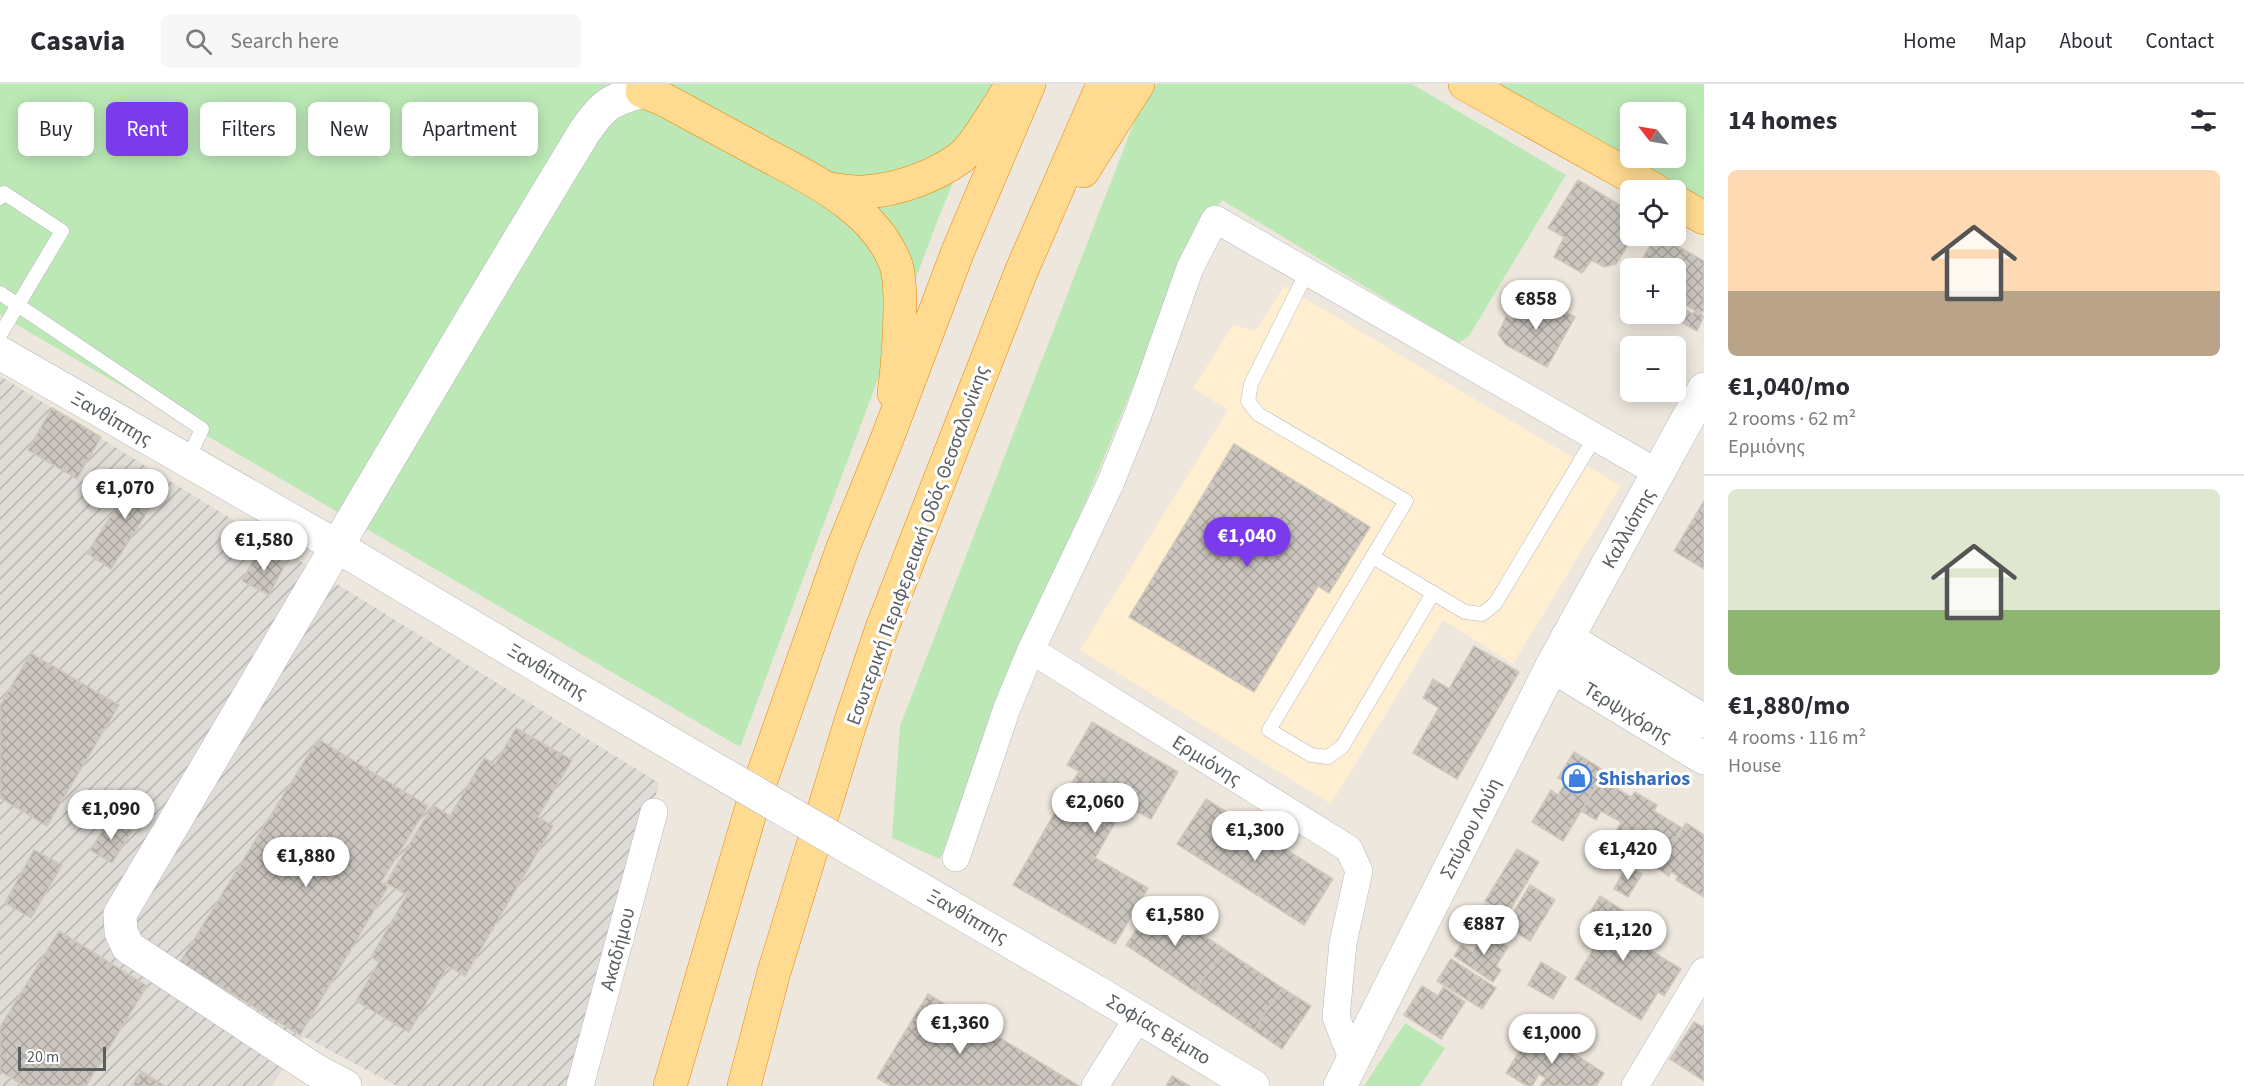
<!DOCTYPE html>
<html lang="en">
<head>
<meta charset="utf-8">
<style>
  body { margin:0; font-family:"Source Sans 3",sans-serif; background:#f7f7f7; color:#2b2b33; height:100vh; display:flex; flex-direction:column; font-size:22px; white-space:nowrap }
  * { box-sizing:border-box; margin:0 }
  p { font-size:20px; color:#7c7c81 }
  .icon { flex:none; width:33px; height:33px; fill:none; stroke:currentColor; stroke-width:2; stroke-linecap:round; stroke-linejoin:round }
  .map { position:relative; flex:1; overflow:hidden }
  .details { display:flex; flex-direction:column; background:#fff; width:540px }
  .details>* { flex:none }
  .top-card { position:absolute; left:18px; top:18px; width:570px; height:54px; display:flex; gap:12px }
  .needle { width:39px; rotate:301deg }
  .controls { position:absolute; left:1620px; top:18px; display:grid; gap:12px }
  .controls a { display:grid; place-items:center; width:66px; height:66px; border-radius:9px; background:#fff; box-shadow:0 3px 15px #0003; font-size:30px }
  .scale { position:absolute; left:18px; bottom:15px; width:88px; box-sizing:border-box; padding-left:6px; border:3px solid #575d61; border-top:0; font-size:16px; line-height:21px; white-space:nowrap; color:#575d61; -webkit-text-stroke:4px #fff; paint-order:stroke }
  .price { position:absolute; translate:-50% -51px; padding:0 14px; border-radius:21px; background:#fff; color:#222; font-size:20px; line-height:39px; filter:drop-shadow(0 2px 3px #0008) }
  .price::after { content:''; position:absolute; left:50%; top:36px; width:18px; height:14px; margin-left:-9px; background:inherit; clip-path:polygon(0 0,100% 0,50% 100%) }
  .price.current { background:#7c3aed; color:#fff }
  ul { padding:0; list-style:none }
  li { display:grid; align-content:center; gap:12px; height:318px; padding:0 24px }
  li+li { border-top:2px solid #e1e1e2 }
  li span { display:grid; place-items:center; height:186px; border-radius:9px; color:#555 }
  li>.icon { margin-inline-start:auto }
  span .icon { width:108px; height:108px; fill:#fffc; stroke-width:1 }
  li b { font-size:26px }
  h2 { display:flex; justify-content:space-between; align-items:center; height:72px; padding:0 24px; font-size:26px }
  .tag { padding:0 21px; border-radius:9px; background:#fff; box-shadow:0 3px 15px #0003; font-size:21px; line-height:54px }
  .tag.current { background:#7c3aed; color:#fff }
  header { display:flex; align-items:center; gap:36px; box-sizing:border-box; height:84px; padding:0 30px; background:#fff; border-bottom:2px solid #e1e1e2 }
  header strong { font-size:28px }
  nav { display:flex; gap:33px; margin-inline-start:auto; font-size:21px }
  .search { width:420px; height:54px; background:#f7f7f7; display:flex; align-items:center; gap:15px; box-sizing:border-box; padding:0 21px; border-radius:9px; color:#7c7c81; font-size:22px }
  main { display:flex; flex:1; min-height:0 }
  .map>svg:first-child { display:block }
</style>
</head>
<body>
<header>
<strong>Casavia</strong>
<div class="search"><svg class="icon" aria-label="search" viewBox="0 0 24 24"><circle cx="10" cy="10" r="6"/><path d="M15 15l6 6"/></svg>Search here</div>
<nav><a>Home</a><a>Map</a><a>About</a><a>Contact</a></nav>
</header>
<main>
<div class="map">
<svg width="1704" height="1002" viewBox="0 0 1704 1002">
  <defs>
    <pattern id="industrial-furrows" width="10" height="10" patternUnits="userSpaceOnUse" patternTransform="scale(1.5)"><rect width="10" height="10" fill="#dfdbd6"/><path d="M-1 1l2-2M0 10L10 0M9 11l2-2" fill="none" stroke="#b8b5b1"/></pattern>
    <pattern id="building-cross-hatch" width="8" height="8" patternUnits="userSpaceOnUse" patternTransform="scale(1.5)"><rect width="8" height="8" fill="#ccc6bf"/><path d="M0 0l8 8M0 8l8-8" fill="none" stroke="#a8a49f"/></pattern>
  </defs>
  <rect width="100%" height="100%" fill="#ede7dd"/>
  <polygon fill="#ffeed0" points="1284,202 1621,402 1513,580 1443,536 1331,720 1080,566 1228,326 1193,304 1233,241 1256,247"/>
  <polygon fill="url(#industrial-furrows)" points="0,292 659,699 576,1002 397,1002 303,952 272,1002 0,1002"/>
  <g fill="#bce8b6" fill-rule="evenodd">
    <polygon points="0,0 994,0 938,135 740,663 0,231"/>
    <polygon points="1157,0 1412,0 1566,91 1469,252 1458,259 1222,116 1193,155 940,775 892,754 900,642 1140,23"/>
    <path d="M1498,0h206v130zM1630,28h46v46h-46z"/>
    <polygon points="1405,939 1445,964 1420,1002 1364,1002"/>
  </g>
  <g fill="url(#building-cross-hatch)" stroke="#d1c8bc" stroke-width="1.5">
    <polygon points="1578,96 1630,127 1630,152 1634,152 1616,180 1604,183 1592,176 1582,189 1554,173 1564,153 1548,144"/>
    <polygon points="1656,152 1660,152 1704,177 1704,226 1701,230 1676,215 1678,205 1676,204 1675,183 1668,180 1665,184 1637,184"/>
    <polygon points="1528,210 1541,218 1546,225 1556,230 1559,225 1575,233 1547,283 1506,261 1498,250 1506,233 1512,237"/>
    <polygon points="1676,220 1693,230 1695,227 1704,232 1697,247 1666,230 1676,230"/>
    <polygon points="52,324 101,353 77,395 28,366"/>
    <polygon points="1234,360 1370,443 1329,509 1318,502 1254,608 1129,533"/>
    <polygon points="140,387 164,402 111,485 87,469"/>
    <polygon points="1704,417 1704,485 1674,467"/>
    <polygon points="259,465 286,479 269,511 242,497"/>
    <polygon points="1474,562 1519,588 1457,695 1413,669 1439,624 1423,614 1433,595 1449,605"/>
    <polygon points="31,569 119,621 47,742 0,714 0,621"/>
    <polygon points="1092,638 1178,688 1151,735 1125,721 1095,774 1148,804 1115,860 1013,801 1079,687 1067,681"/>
    <polygon points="516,644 572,676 538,733 553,742 465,892 448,882 409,948 356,917 379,878 371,873 407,811 386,799 433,721 450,732 484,674 495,680"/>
    <polygon points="318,655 428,722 381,798 388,803 300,951 180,878"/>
    <polygon points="1574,668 1605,687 1563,757 1532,738 1551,706 1558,711 1566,698 1558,694"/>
    <polygon points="1601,695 1631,713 1635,708 1657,721 1654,727 1682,744 1662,777 1648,769 1654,759 1641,751 1635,761 1615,749 1621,738 1601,727 1596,736 1581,727"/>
    <polygon points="1206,715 1333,795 1304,841 1177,760"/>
    <polygon points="111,734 132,747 112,779 90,766"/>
    <polygon points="1686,739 1704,751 1704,813 1676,796 1678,792 1671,788 1669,792 1658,785"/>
    <polygon points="1517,765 1539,778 1507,831 1485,817"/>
    <polygon points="34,766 62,781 31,834 5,819"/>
    <polygon points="1627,781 1642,790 1628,813 1614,805"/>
    <polygon points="1530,801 1555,816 1530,857 1505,842"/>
    <polygon points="1600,812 1640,837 1630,854 1681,885 1664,912 1658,908 1641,936 1575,895 1599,856 1580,845"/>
    <polygon points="1154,819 1224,865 1195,907 1126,861"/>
    <polygon points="1485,820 1509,834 1498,851 1475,837"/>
    <polygon points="59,847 147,902 86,1002 24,1002 0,987 0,943"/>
    <polygon points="1485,848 1508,863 1496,882 1501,886 1493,898 1454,872 1461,861 1473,868"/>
    <polygon points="1224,865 1282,904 1254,946 1195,907"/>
    <polygon points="1451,875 1496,904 1482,925 1437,897"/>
    <polygon points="1541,878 1566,893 1553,915 1528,901"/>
    <polygon points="1422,902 1438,912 1443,903 1465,918 1441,955 1404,931"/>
    <polygon points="1282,904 1311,922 1282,965 1254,946"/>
    <polygon points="928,910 1079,1002 891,1002 877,994"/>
    <polygon points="1694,938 1703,943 1704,941 1704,997 1670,975"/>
    <polygon points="1534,944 1604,989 1596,1002 1540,1002 1546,994 1539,990 1532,1002 1527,1002 1506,989"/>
    <polygon points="141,987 165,1002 132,1002"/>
    <polygon points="1172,992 1190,1002 1166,1002"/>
  </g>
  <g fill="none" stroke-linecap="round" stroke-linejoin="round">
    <g stroke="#b4b8bd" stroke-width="15">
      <g id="service">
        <polyline points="0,114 4,109 62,147 0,251"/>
        <polyline points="1307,188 1251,300 1248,317 1258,330 1406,417 1269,646 1311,671 1328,673 1342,663 1433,509"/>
        <polyline points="0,209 202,345 187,377"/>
        <polyline points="1373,473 1465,528 1482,530 1495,520 1595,353"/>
      </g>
    </g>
    <g stroke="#b4b8bd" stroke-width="28">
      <g id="minor">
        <polyline points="1031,566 1349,765 1359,787 1343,859 1336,933 1353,977"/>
        <polyline points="956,774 1007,624 1031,566 1110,400 1139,328 1190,184 1215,135 1658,389"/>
        <polyline points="580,1002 654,728"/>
        <polyline points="1095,1002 1139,932"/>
        <polyline points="1635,1002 1704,887"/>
      </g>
    </g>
    <g stroke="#b4b8bd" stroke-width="34">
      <g id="tertiary">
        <polyline points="0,269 338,463 560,595"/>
        <polyline points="1567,554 1704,637"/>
        <polyline points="1552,582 1704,674"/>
        <polyline points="1095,907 1253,1002"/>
        <path d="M345,1002l-30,-16 -187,-123 -7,-15 -1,-18c155,-261 307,-524 465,-783 19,-27 25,-31 57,-40l-3,-7"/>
        <polyline points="1340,1002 1552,582 1704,305"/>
      </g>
    </g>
    <g stroke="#ea8400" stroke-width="34">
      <g id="trunk">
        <polyline points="1465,0 1655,106"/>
        <path d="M642,7l21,8c32,17 64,35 96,52 51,28 116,56 137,114 8,25 2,100 -2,128"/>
        <polyline points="1083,87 1138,0"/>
        <path d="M828,105c12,1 25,4 37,3 32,-2 69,-15 95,-34 17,-13 39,-54 51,-72"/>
        <polyline points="1676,118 1704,134"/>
        <polyline points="670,1002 753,719 842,466 887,355 958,167 1029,0"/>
        <polyline points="744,1002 774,888 851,637 882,544 1021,188 1103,0"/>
      </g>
    </g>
    <use href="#service" stroke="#fff" stroke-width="14"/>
    <use href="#minor" stroke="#fff" stroke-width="27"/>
    <use href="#tertiary" stroke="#fff" stroke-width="33"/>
    <use href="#trunk" stroke="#ffda91" stroke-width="33"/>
    <g stroke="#b4b8bd" stroke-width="34" stroke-linecap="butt">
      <polyline id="tertiary-bridge" points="560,595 1095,907"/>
    </g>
    <use href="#tertiary-bridge" stroke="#fff" stroke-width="33"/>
  </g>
  <defs>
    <g id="shop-ring" transform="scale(1.5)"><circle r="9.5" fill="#fff" stroke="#3f7fe0" stroke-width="1.5"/><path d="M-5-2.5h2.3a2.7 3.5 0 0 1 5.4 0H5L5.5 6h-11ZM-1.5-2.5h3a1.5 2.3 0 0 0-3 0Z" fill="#3f7fe0"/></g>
  </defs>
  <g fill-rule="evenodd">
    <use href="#shop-ring" x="1577" y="694"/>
  </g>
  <g text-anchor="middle" stroke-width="6" stroke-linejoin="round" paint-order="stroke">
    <g font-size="20" fill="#575d61" stroke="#fff">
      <text transform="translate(112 334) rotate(30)" y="7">Ξανθίππης</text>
      <text transform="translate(1628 444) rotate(-61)" y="7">Καλλιόπης</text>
      <text transform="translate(917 461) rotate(-70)" y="7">Εσωτερική Περιφερειακή Οδός Θεσσαλονίκης</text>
      <text transform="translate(548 587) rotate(31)" y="7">Ξανθίππης</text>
      <text transform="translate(1628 628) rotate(31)" y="7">Τερψιχόρης</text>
      <text transform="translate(1207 676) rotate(32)" y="7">Ερμιόνης</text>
      <text transform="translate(1470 744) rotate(-63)" y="7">Σπύρου Λούη</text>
      <text transform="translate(968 832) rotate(30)" y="7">Ξανθίππης</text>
      <text transform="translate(617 865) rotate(-75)" y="7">Ακαδήμου</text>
      <text transform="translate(1159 945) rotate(31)" y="7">Σοφίας Βέμπο</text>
    </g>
    <g font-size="20" font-weight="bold" fill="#366cbe" stroke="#fff" text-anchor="start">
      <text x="1598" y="701">Shisharios</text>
    </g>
  </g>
</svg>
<div class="controls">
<a><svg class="needle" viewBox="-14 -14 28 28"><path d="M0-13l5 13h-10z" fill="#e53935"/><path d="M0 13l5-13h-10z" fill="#7c7c81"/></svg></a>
<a><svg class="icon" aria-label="locate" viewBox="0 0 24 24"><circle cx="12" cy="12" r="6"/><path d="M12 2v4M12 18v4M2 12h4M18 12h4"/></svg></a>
<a>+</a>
<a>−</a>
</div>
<div class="scale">20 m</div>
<b class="price" style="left:1536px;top:247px">€858</b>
<b class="price" style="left:125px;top:436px">€1,070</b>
<b class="price current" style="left:1247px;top:484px">€1,040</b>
<b class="price" style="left:264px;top:488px">€1,580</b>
<b class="price" style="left:1095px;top:750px">€2,060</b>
<b class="price" style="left:111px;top:757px">€1,090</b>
<b class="price" style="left:1255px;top:778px">€1,300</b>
<b class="price" style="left:1628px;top:797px">€1,420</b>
<b class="price" style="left:306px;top:804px">€1,880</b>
<b class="price" style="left:1175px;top:863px">€1,580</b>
<b class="price" style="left:1484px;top:872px">€887</b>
<b class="price" style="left:1623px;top:878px">€1,120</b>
<b class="price" style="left:960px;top:971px">€1,360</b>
<b class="price" style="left:1552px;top:981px">€1,000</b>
<div class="top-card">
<a class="tag">Buy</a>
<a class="tag current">Rent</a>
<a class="tag">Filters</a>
<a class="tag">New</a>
<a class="tag">Apartment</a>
</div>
</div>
<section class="details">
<h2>14 homes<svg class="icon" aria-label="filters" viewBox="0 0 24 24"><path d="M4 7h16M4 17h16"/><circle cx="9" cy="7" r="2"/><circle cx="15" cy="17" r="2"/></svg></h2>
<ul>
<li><span style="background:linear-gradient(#ffd9b3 65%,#b9a48a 0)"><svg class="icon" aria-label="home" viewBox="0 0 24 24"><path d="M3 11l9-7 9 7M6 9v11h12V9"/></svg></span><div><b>€1,040/mo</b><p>2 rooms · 62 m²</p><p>Ερμιόνης</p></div></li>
<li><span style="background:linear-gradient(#dfe7d0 65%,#8fb573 0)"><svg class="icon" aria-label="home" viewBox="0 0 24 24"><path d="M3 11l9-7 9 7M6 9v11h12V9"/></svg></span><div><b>€1,880/mo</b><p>4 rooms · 116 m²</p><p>House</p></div></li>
</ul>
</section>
</main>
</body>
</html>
